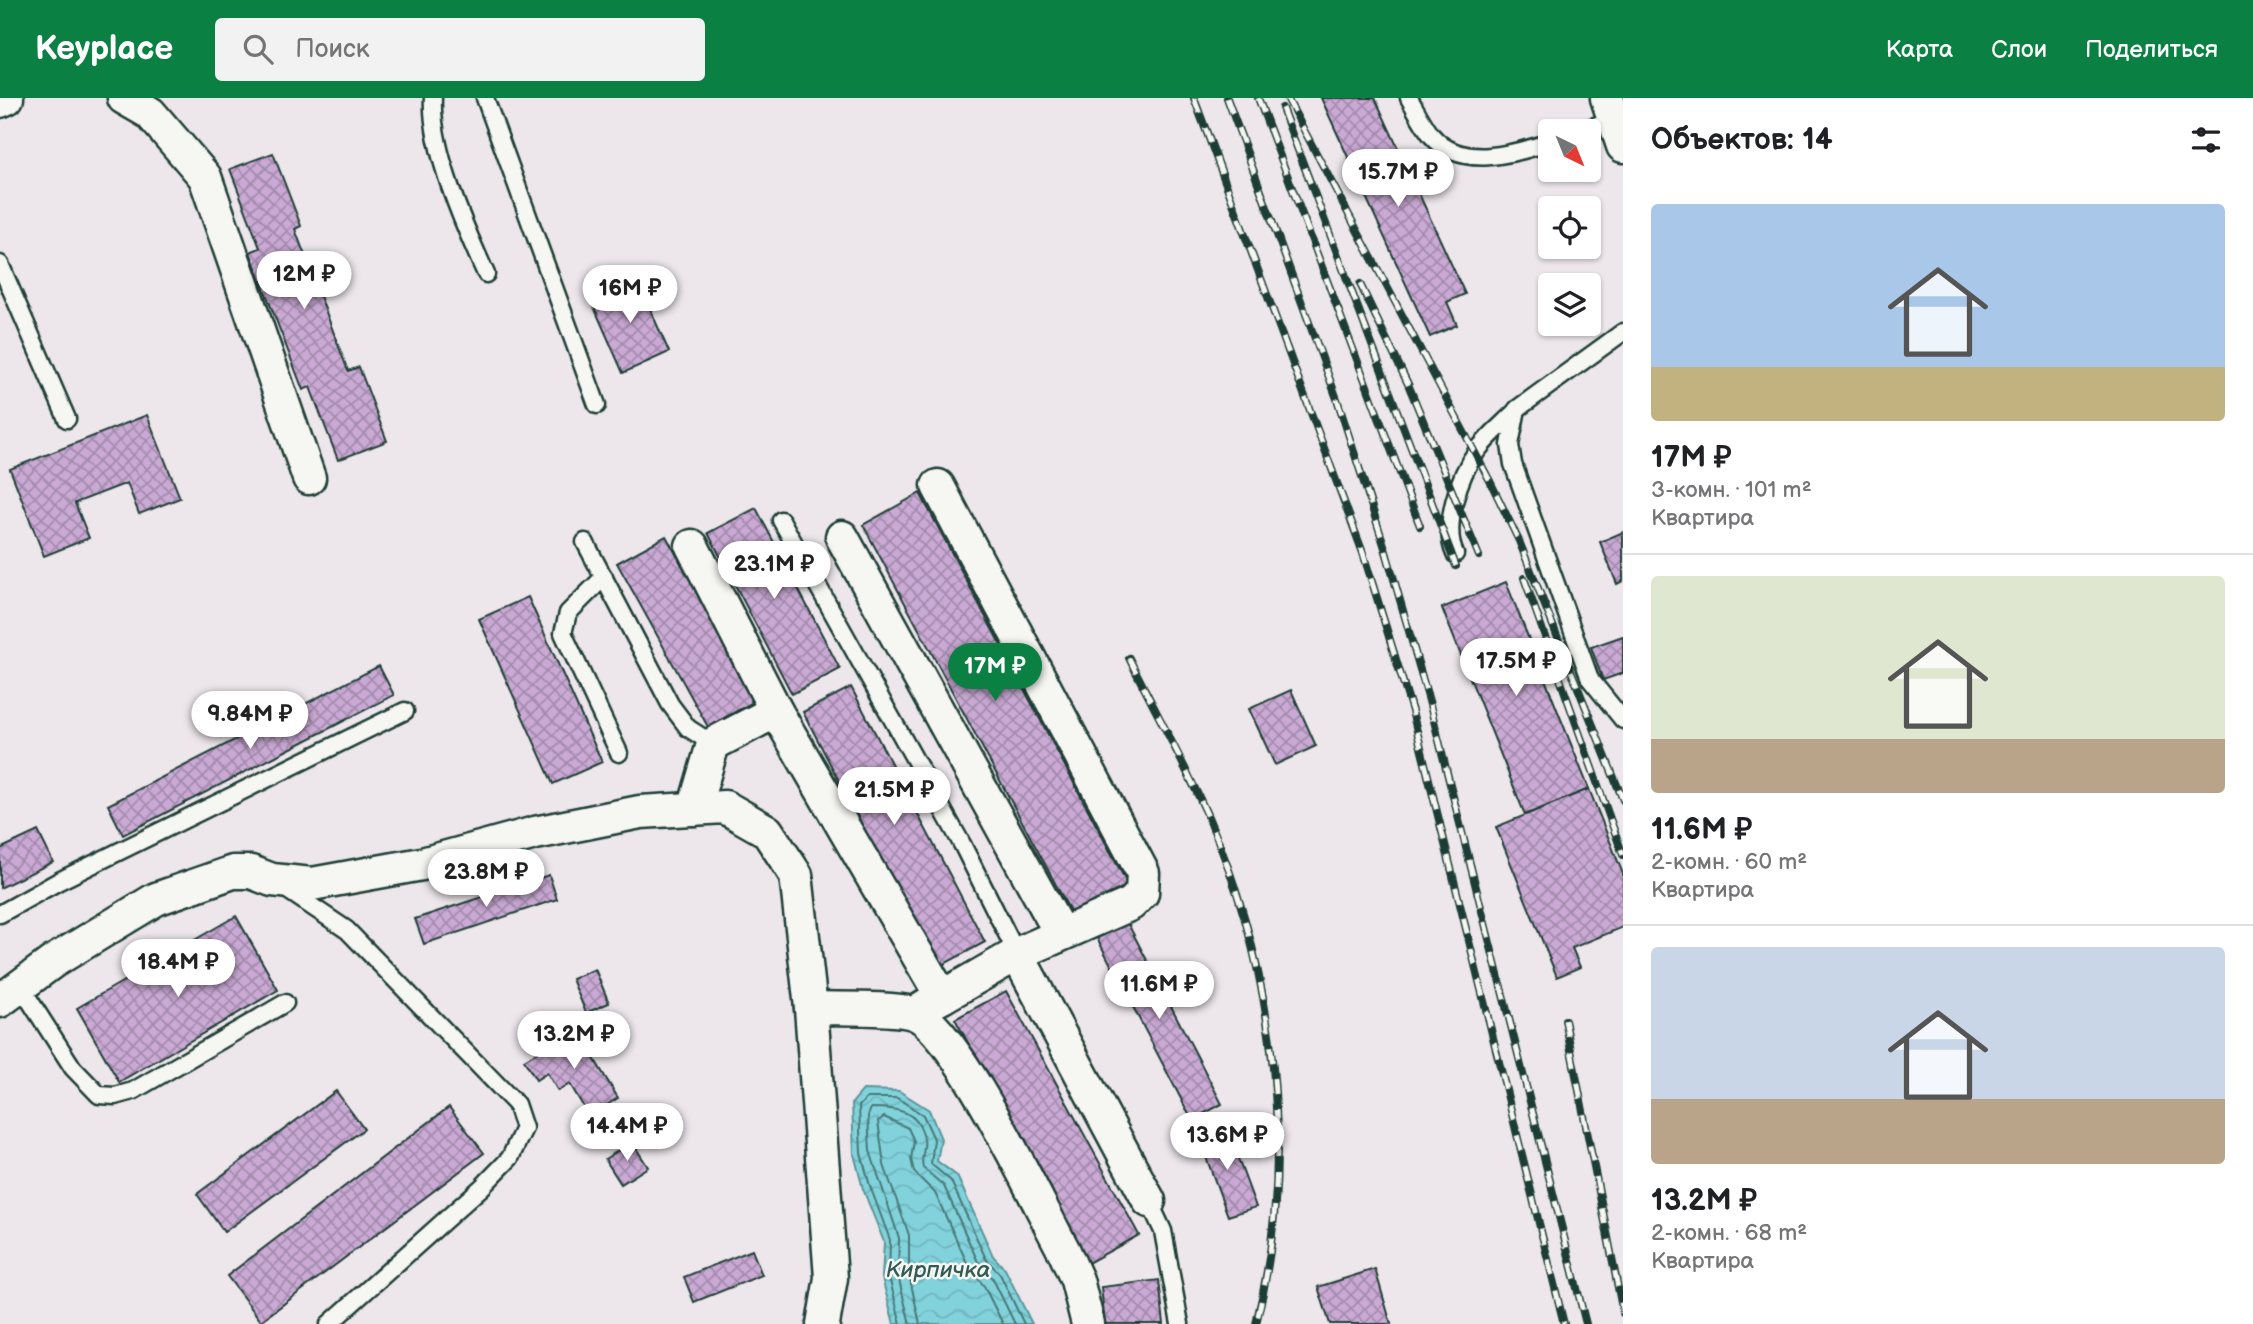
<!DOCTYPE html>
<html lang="ru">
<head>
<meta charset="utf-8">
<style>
  body { margin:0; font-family:"Balsamiq Sans",sans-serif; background:#f2f2f2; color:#202124; height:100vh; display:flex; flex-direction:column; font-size:26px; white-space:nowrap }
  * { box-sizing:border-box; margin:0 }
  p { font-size:23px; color:#757577 }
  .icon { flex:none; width:38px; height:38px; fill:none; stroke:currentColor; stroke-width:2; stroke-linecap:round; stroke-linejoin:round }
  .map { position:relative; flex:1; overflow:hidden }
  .side { display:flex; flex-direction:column; background:#fff; width:630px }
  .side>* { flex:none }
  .needle { width:46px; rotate:137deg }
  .tools { position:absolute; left:1538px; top:21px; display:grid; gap:14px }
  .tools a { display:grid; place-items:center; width:63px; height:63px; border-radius:7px; background:#fff; box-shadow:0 2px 5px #0004; font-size:35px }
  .price { position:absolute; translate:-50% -60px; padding:0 16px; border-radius:24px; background:#fff; color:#222; font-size:23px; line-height:46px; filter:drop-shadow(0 2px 4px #0008) }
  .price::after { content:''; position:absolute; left:50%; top:42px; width:21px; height:16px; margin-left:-10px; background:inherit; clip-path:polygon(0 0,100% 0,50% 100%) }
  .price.current { background:#0b8043; color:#fff }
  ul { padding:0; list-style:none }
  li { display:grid; align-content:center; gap:14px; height:371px; padding:0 28px }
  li+li { border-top:2px solid #e0e0e0 }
  li span { display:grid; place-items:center; height:217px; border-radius:7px; color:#555 }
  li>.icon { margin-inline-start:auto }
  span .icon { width:126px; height:126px; fill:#fffc; stroke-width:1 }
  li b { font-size:30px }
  h2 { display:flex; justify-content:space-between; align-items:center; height:84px; padding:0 28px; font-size:30px }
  header { display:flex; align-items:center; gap:42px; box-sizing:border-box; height:98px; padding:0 35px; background:#0b8043; color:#fff }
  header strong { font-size:33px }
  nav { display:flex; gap:38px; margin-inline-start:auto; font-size:24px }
  .search { width:490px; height:63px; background:#f2f2f2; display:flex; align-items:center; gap:18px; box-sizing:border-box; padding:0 24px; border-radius:7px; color:#757577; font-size:26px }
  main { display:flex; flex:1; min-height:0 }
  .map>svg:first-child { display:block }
</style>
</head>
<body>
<header>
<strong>Keyplace</strong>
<div class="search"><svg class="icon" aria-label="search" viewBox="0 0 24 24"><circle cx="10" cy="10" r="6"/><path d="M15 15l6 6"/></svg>Поиск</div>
<nav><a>Карта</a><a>Слои</a><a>Поделиться</a></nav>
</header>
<main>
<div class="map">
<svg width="1623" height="1226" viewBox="0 0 1623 1226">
  <defs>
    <pattern id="water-waves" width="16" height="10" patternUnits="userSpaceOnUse" patternTransform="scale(1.75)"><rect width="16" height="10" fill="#82d2dc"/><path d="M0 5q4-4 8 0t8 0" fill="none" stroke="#70b5bd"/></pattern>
    <pattern id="building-cross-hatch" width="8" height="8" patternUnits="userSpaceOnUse" patternTransform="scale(1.75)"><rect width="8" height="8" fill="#caa9d4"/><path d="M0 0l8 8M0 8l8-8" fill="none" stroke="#a38bad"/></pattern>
  </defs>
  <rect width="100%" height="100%" fill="#ede7ec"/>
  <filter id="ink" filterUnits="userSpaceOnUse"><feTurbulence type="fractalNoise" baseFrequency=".0143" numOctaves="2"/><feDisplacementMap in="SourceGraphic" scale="14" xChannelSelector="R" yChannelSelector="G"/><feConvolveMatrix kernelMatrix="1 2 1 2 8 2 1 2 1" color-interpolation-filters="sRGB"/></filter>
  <g filter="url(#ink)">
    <polygon fill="url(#water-waves)" stroke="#5a9699" stroke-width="2" points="863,992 899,993 929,1012 941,1041 937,1063 957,1078 993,1158 1005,1171 1032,1226 894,1226 882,1180 884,1144 863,1091 854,1056 852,1005"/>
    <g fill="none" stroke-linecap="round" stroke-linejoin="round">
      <g stroke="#477977" stroke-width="2">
        <polyline points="901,1226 889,1179 890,1142 870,1088 861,1055 859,1008 867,1000 897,1000 923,1017 934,1041 931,1066 951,1083 986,1161 1000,1176 1024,1226"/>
        <path d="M910,1226l-12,-48 1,-38 -29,-87 -2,-35 3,-8c23,0 48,1 53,31 2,10 -4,18 -1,29l21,18 34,76 15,17 22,45"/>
        <polyline points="920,1226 909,1177 909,1137 884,1067 878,1023 884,1019 908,1030 914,1043 911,1061 914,1074 935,1095 969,1169 984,1188 1003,1226"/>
      </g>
    </g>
    <g fill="url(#building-cross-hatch)" stroke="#1f3d34" stroke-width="2">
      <polygon points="1321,0 1375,0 1465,196 1447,204 1457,227 1430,239"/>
      <polygon points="273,55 301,128 295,131 348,273 359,269 387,343 338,362 310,289 303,292 250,154 260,150 230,71"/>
      <polygon points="636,179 669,254 623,275 590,200"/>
      <polygon points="147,317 180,400 139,416 127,385 75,405 89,440 44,458 10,371"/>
      <polygon points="920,395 1128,787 1071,815 863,427"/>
      <polygon points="756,410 840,571 792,596 708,435"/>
      <polygon points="1623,434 1623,483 1617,486 1600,444"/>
      <polygon points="666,438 757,602 708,629 617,465"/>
      <polygon points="1506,484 1589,691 1525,717 1442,510"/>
      <polygon points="528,499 602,664 553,686 479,521"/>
      <polygon points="1623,538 1623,575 1603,582 1591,549"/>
      <polygon points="379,568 394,597 123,737 108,707"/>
      <polygon points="851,589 985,844 937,870 803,614"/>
      <polygon points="1291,592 1316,648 1275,667 1249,611"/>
      <polygon points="1589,691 1623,776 1623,829 1572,850 1580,869 1557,879 1496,729"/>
      <polygon points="38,733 53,764 0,790 0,751"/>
      <polygon points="549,777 557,801 424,846 415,821"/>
      <polygon points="236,818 278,892 119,984 77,910"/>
      <polygon points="1127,824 1222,1006 1192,1022 1097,840"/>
      <polygon points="595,871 609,905 586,915 572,881"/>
      <polygon points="1006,893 1139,1137 1088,1165 955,921"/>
      <polygon points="576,931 618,1000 589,1018 570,986 558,993 547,975 536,982 524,962"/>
      <polygon points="336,993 364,1031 224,1134 197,1096"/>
      <polygon points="449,1009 484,1055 261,1223 227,1178"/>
      <polygon points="1226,1028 1256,1109 1228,1118 1199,1040"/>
      <polygon points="632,1044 648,1069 621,1086 605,1061"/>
      <polygon points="752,1152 762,1177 694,1204 684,1179"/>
      <polygon points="1375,1171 1391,1226 1330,1226 1318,1189"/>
      <polygon points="1159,1182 1164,1226 1105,1226 1101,1189"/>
    </g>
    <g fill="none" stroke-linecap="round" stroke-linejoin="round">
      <g stroke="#1f3d34" stroke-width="21">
        <g id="service">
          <path d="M433,0c-3,50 32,130 53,176"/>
          <polyline points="485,0 597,307"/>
          <path d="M1409,0c7,12 14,27 23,38 29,34 82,18 118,6"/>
          <polyline points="1581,33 1614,21"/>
          <polyline points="0,166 67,321"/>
          <polyline points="1623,234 1517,311 1510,347 1513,366 1590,581 1623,622"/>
          <polyline points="781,422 962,746 1017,856"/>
          <polyline points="585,444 670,606 688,630 713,646"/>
          <path d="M1455,456c-13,-28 4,-79 22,-103 11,-15 26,-27 39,-40"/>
          <polyline points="604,479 568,515 563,535 619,655"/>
          <polyline points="283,789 347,832 516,1006 524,1030 510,1060 482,1089 329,1226"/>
          <polyline points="0,816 59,783 405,613"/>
          <polyline points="17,890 30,903 73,970 99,997 115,998 133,993 285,905"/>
          <polyline points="1149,1103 1163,1133 1180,1226"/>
        </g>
      </g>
      <g stroke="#1f3d34" stroke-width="37">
        <g id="minor">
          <polyline points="124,0 150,15 205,79 309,380"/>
          <polyline points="1607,0 1623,48"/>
          <polyline points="0,3 7,0"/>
          <polyline points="938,388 1143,775 1142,795 1131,806 1017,856"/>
          <polyline points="842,439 1061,836"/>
          <polyline points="692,448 776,613 713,646 694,711"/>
          <polyline points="776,613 942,899 923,910"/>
          <polyline points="942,899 1017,856 1149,1103"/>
          <polyline points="0,903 54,863 156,801 233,774 251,774 272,782 312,786 422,766 535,735 640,714 725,709 767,733 796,777 811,910 831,1180 823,1226"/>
          <path d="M811,910c25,1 81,-1 102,5 42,12 126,193 151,238l13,29 11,44"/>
        </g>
      </g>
      <use href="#service" stroke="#f6f6f2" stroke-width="16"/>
      <use href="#minor" stroke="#f6f6f2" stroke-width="32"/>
      <g stroke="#1f3d34" stroke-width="8">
        <g id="rail">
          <polyline points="1194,0 1363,455 1412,613 1564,1226"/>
          <polyline points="1227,0 1337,301 1385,450 1429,603 1586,1226"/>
          <polyline points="1258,0 1420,428"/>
          <polyline points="1287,0 1490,383 1519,443 1623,702"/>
          <polyline points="1282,10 1456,468"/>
          <polyline points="1360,186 1408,286 1479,458"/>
          <polyline points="1524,480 1623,757"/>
          <path d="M1129,560c26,53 56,106 80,161 67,155 88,341 47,505"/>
          <polyline points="1565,922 1623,1215"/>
        </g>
      </g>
      <use href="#rail" stroke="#f6f6f2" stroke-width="5" stroke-dasharray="16" stroke-linecap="butt"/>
    </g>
  </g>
  <g text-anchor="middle" stroke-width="5" stroke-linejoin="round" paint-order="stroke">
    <g font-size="23" font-style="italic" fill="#335b56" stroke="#f6f6f2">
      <text x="938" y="1179">Кирпичка</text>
    </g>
  </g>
</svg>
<div class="tools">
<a><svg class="needle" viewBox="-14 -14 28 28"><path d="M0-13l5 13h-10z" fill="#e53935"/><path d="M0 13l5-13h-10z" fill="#757577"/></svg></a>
<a><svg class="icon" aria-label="locate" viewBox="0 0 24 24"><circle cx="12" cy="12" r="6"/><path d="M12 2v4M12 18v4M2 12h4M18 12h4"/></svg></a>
<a><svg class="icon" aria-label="layers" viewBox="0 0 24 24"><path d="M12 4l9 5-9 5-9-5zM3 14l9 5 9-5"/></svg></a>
</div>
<b class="price" style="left:1398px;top:111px">15.7M ₽</b>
<b class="price" style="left:304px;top:213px">12M ₽</b>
<b class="price" style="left:630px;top:227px">16M ₽</b>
<b class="price" style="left:774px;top:503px">23.1M ₽</b>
<b class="price" style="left:1516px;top:600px">17.5M ₽</b>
<b class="price current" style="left:995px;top:605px">17M ₽</b>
<b class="price" style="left:250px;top:653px">9.84M ₽</b>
<b class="price" style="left:894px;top:729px">21.5M ₽</b>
<b class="price" style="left:486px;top:811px">23.8M ₽</b>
<b class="price" style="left:178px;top:901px">18.4M ₽</b>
<b class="price" style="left:1159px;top:923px">11.6M ₽</b>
<b class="price" style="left:574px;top:973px">13.2M ₽</b>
<b class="price" style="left:627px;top:1065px">14.4M ₽</b>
<b class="price" style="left:1227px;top:1074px">13.6M ₽</b>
</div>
<section class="side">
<h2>Объектов: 14<svg class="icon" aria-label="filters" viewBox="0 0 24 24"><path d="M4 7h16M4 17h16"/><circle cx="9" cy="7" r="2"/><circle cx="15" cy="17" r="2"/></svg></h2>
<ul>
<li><span style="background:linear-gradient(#a9c7e8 75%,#c2b280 0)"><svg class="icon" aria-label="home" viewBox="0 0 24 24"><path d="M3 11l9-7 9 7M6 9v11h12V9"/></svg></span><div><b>17M ₽</b><p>3-комн. · 101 m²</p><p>Квартира</p></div></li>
<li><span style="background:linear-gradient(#dfe7d0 75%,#b9a48a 0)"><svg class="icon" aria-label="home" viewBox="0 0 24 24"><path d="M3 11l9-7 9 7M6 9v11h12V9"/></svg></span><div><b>11.6M ₽</b><p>2-комн. · 60 m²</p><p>Квартира</p></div></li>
<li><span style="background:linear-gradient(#c9d6e8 70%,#b9a48a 0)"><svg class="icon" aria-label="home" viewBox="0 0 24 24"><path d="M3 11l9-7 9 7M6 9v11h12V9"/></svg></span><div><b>13.2M ₽</b><p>2-комн. · 68 m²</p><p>Квартира</p></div></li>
</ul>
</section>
</main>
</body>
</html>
